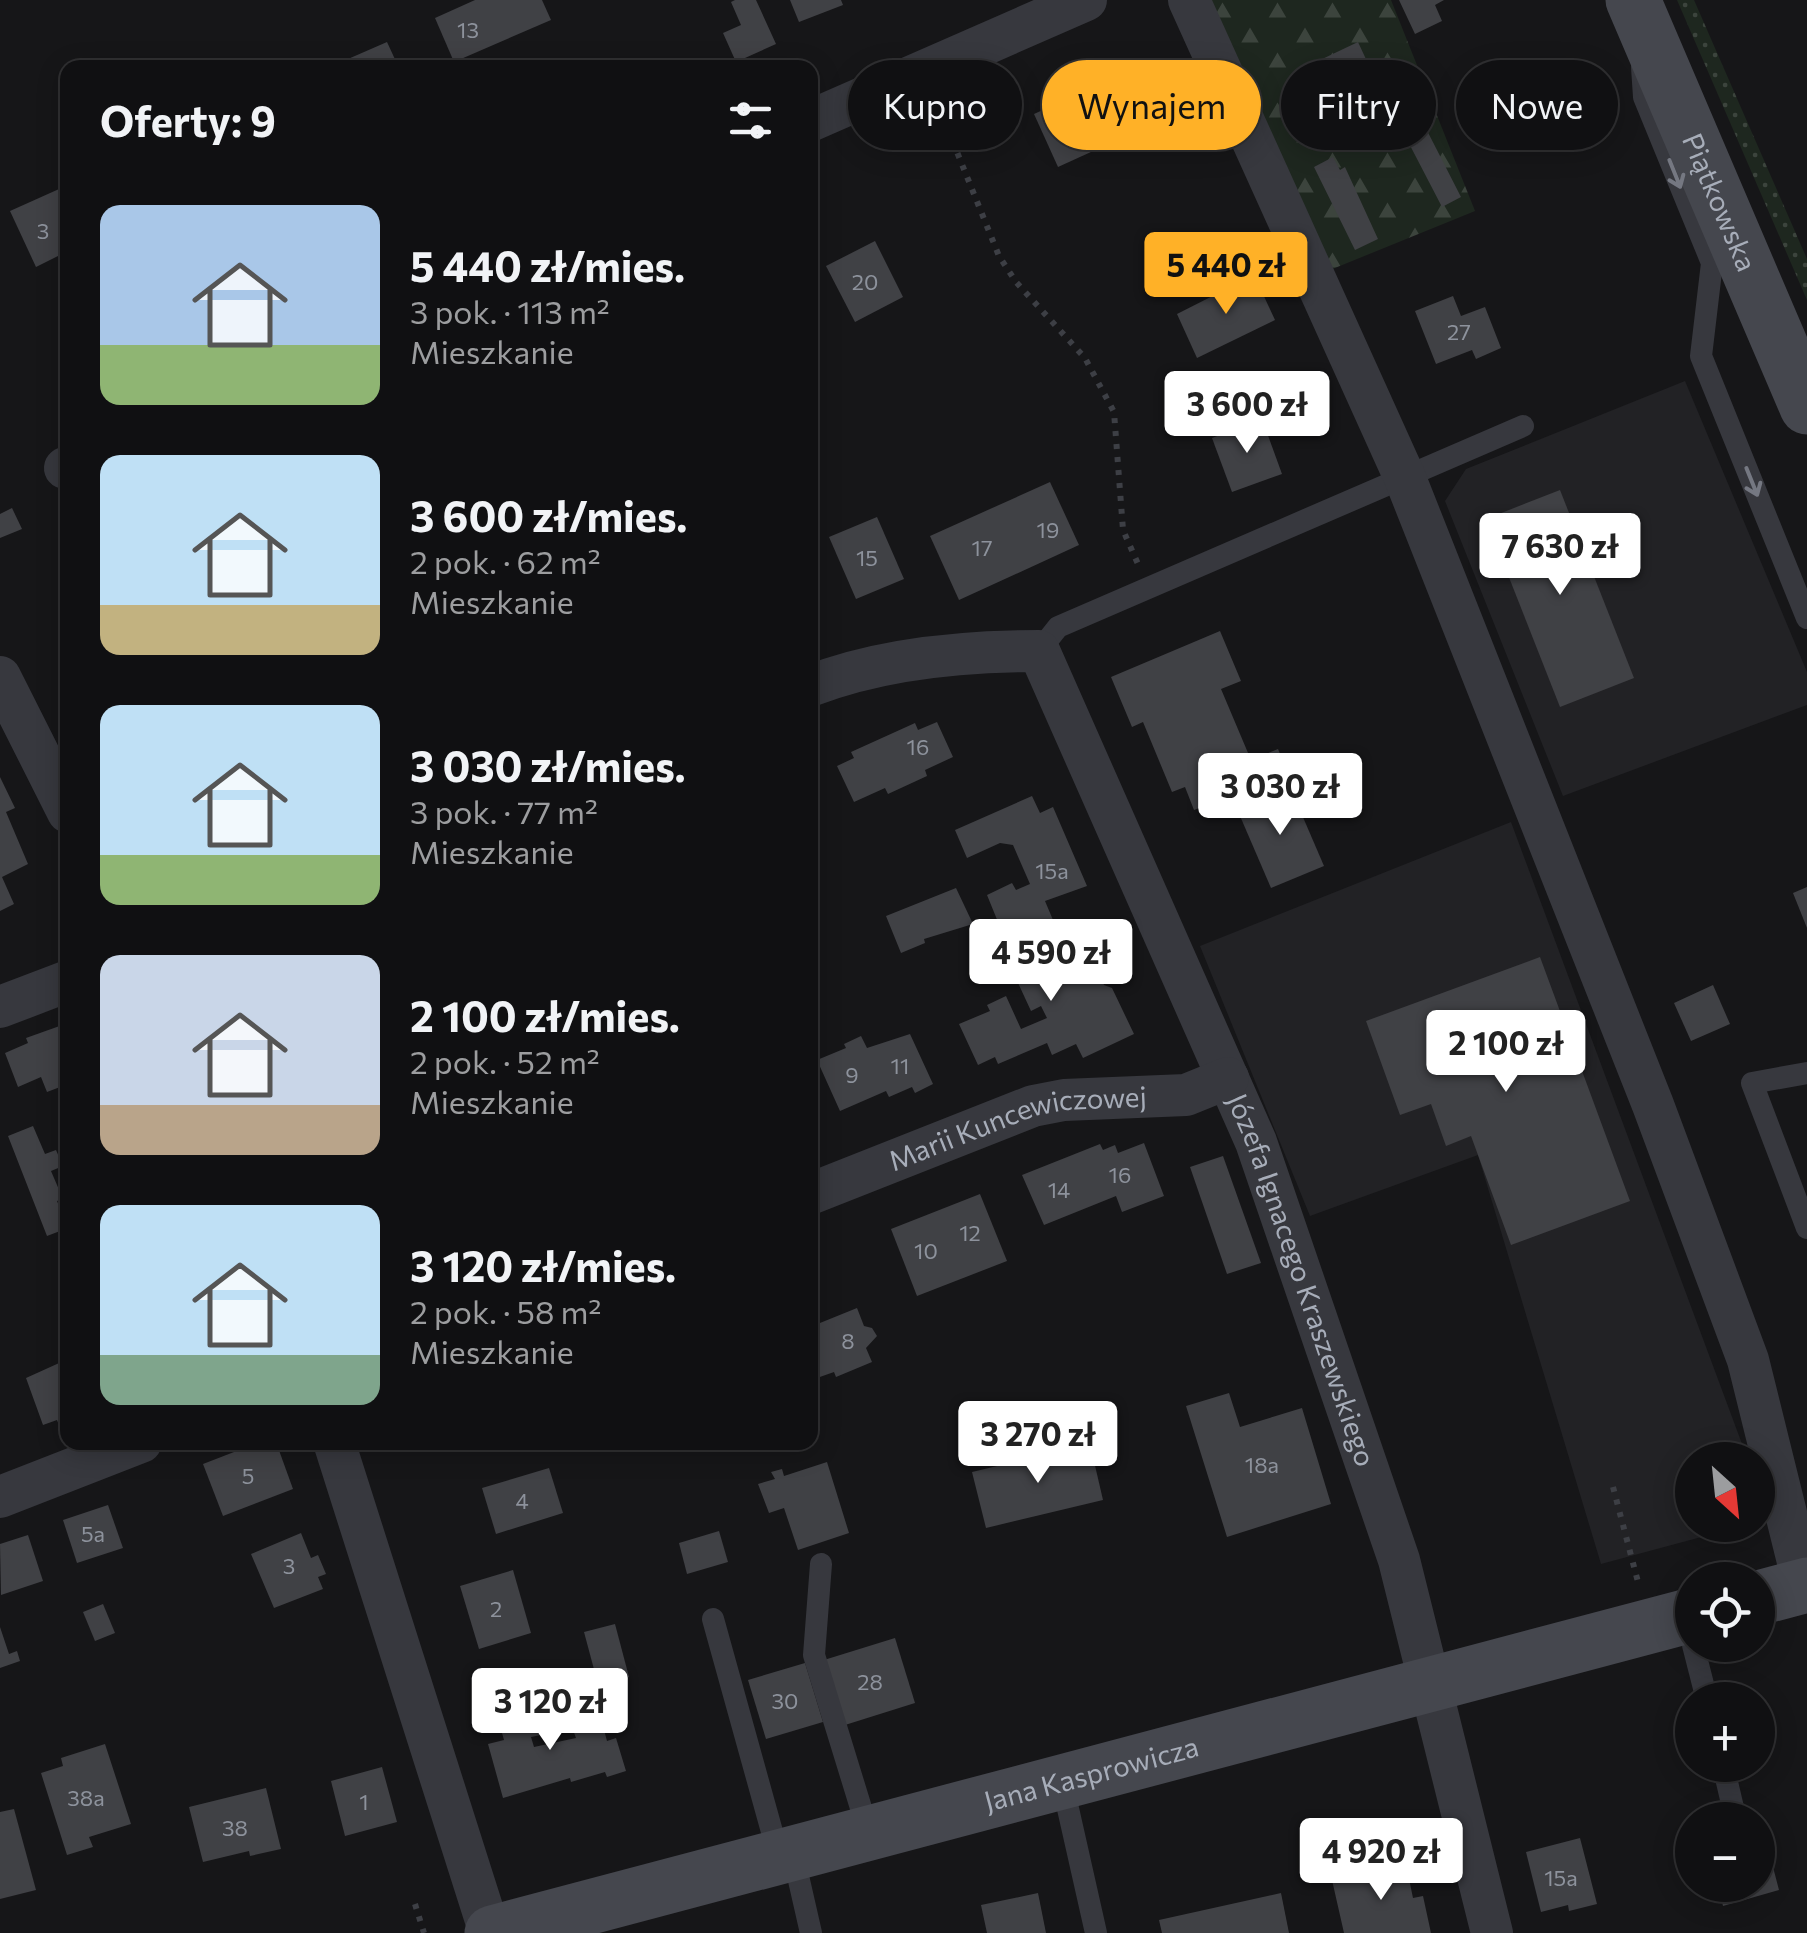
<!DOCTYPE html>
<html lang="pl">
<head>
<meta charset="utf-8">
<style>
  body { margin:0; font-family:Commissioner,sans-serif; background:#19191b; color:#f1f3f6; height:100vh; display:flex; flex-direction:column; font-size:38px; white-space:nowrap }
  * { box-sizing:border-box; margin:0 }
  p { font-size:32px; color:#9c9d9f }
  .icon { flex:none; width:55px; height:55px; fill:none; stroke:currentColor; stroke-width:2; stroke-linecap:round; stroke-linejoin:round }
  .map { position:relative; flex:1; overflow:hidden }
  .drawer { position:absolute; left:60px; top:60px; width:758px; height:1390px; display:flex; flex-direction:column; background:#101012; border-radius:20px; box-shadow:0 5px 25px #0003,0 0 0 2px #303032 }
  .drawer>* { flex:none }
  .hud { position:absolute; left:848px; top:60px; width:808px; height:90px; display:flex; gap:20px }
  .needle { width:65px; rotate:153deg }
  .fabs { position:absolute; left:1675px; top:1442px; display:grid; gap:20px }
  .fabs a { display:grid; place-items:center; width:100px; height:100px; border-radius:50%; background:#101012; box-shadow:0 5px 25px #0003,0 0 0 2px #303032; font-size:50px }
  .price { position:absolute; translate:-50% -85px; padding:0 22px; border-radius:10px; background:#fff; color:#222; font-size:32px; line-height:65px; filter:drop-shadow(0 2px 5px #0008) }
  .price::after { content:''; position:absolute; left:50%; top:60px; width:30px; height:22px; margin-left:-15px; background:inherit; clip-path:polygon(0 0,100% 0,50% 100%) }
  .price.active { background:#ffb127; color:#111 }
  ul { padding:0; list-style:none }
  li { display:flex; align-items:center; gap:30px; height:250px; padding:0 40px }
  li span { display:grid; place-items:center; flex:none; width:280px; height:200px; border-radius:20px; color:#555 }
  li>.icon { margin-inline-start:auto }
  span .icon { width:120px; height:120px; fill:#fffc; stroke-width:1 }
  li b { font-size:42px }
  h2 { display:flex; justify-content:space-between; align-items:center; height:120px; padding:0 40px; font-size:42px }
  .pill { padding:0 35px; border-radius:45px; background:#101012; box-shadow:0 5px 25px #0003,0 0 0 2px #303032; font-size:35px; line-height:90px }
  .pill.active { background:#ffb127; color:#111 }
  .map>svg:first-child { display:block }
</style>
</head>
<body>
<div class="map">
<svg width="1807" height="1933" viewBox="0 0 1807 1933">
  <defs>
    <pattern id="grass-dots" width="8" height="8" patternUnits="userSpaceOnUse" patternTransform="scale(2.5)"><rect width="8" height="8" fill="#1e271f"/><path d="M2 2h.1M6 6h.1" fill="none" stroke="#3c443d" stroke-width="1.8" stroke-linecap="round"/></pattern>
    <pattern id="forest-firs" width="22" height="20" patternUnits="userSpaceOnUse" patternTransform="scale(2.5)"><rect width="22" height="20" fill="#1e271f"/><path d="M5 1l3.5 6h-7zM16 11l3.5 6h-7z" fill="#3c443d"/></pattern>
  </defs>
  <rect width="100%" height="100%" fill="#161618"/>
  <g fill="#222225">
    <polygon points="1685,381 1807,672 1807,705 1563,796 1445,501 1466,469"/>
    <polygon points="1511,822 1748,1460 1692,1460 1692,1525 1746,1525 1601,1564 1478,1155 1310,1216 1200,946"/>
  </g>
  <polygon fill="url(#grass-dots)" points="1677,0 1694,0 1807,259 1807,300"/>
  <polygon fill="url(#forest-firs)" points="1201,0 1391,0 1475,211 1325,272"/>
  <g fill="#404145">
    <polygon points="475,0 542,0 551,20 454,62 435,18"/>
    <polygon points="735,0 756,0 776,44 736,62 723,33 741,25 731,2"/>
    <polygon points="790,0 841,0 843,5 799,22"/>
    <polygon points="1399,0 1444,0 1435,5 1442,21 1415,34"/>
    <polygon points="387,42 399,68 352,68 348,59"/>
    <polygon points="1358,42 1378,85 1359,94 1369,116 1348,125 1318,61"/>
    <polygon points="1157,58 1181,111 1058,167 1034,114"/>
    <polygon points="1416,109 1461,197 1442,207 1402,130 1407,128 1401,117"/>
    <polygon points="1333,157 1340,170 1345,167 1378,239 1355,250 1314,167"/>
    <polygon points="68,185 68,251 36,267 10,211"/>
    <polygon points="875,241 903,297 855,322 826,266"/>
    <polygon points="1254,275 1275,320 1197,358 1177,314"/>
    <polygon points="1453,296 1461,316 1485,307 1501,348 1476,359 1472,350 1436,364 1415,311"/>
    <polygon points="1262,419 1282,474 1232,492 1212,438"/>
    <polygon points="1050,482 1079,545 959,600 930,536"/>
    <polygon points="1560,490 1634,678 1560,707 1486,519"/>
    <polygon points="12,508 22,529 0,538 0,514"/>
    <polygon points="877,517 904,579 856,599 829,537"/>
    <polygon points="1220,631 1241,681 1221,689 1251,760 1278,749 1292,782 1207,818 1202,807 1194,810 1185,787 1172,792 1143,722 1132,727 1111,677"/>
    <polygon points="937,722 953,757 925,770 927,776 888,794 885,788 854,802 837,766 854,758 851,752 915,723 918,730"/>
    <polygon points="0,777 15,808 6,812 28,864 2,877 14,904 0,911"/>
    <polygon points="1290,787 1324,866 1271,888 1237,809"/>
    <polygon points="1032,796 1040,813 1053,807 1087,886 1045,901 1053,920 1001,943 993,924 998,922 987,895 1012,883 1016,890 1030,884 1013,845 1000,843 967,858 955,830"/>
    <polygon points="1807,887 1807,928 1793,893"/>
    <polygon points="956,888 973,924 924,939 925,943 901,953 886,916"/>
    <polygon points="1036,929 1048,954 1087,935 1101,965 1098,973 1104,985 1112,988 1134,1034 1083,1058 1076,1044 1052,1055 1047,1043 998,1064 995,1057 978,1065 959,1024 990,1011 987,1005 1006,996 1021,1029 1047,1018 1041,1006 1031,1011 1001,946"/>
    <polygon points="1540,957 1630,1201 1511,1245 1471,1136 1446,1146 1431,1104 1400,1115 1366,1021"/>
    <polygon points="1713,985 1730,1024 1691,1041 1674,1003"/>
    <polygon points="68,1023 68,1084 47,1092 41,1077 18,1087 5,1053 28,1043 26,1038"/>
    <polygon points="910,1034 933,1084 915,1093 912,1087 889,1097 886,1091 840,1111 817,1060 846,1048 844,1044 861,1036 867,1048"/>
    <polygon points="33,1126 45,1154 56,1150 63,1166 51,1171 63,1199 57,1201 68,1228 47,1236 8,1136"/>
    <polygon points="1144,1143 1164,1196 1122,1212 1116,1196 1044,1225 1022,1175 1100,1144 1103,1150 1115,1145 1118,1153"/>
    <polygon points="1223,1156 1261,1263 1227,1274 1190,1167"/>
    <polygon points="980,1194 1007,1261 917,1296 891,1229"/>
    <polygon points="857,1308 864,1326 872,1328 877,1336 866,1348 872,1362 836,1377 834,1372 817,1378 810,1360 810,1334 817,1331 815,1325"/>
    <polygon points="68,1359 68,1425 60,1428 57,1420 43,1425 26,1378"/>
    <polygon points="1229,1393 1240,1427 1302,1408 1331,1504 1227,1537 1186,1406"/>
    <polygon points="260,1442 276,1442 293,1489 223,1516 203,1464"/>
    <polygon points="1090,1444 1103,1500 986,1528 972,1472"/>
    <polygon points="827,1462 849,1533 798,1550 784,1508 769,1513 758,1484 775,1479 771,1472 782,1469 784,1476"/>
    <polygon points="549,1468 563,1513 496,1534 482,1488"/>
    <polygon points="108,1505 123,1548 77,1563 63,1520"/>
    <polygon points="719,1531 728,1562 687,1574 679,1543"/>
    <polygon points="301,1533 311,1558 318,1555 326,1574 318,1577 323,1589 274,1608 251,1554"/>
    <polygon points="28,1535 43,1581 1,1595 0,1544"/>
    <polygon points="513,1570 531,1633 479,1649 460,1586"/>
    <polygon points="103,1604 115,1633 95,1641 83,1612"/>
    <polygon points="615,1624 629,1677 599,1688 584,1632"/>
    <polygon points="0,1627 9,1654 17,1651 20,1661 0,1668"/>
    <polygon points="895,1638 915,1703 845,1725 824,1660"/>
    <polygon points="805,1663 823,1722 766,1739 748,1680"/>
    <polygon points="531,1702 541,1735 531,1737 534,1747 576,1738 571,1724 600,1715 607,1741 616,1738 626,1771 607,1777 605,1772 571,1782 570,1778 503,1798 488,1744 504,1740 496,1712"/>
    <polygon points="105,1744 131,1824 89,1837 93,1847 67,1855 41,1773 63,1766 61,1758"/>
    <polygon points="382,1767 397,1822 345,1836 331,1781"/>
    <polygon points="266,1788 281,1849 250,1856 249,1851 203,1862 189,1807"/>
    <polygon points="14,1809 36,1890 0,1899 0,1812"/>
    <polygon points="1762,1825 1779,1890 1723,1906 1718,1885 1758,1885 1758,1826"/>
    <polygon points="1580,1838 1597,1904 1569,1911 1568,1905 1541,1912 1526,1852"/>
    <polygon points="1406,1864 1413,1898 1423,1896 1431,1933 1344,1933 1332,1880"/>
    <polygon points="1038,1893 1046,1933 987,1933 981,1905"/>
    <polygon points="1281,1893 1289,1933 1162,1933 1159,1920"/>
  </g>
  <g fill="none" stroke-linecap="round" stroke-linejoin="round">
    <g stroke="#3d3f45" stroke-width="6" stroke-dasharray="5 8" stroke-linecap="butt">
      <polyline points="938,105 999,256 1016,282 1085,358 1114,412 1123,530 1138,564"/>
      <polyline points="1613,1487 1638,1582"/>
      <polyline points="415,1904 424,1933"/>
    </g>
    <g stroke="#37383e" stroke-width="22">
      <polyline points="1642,67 1644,97 1712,263 1701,356 1807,618"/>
      <polyline points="1039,651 1058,627 1523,426"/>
      <polyline points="1807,1073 1752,1083 1807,1228"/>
      <polyline points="821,1564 814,1655 869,1834"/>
      <polyline points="713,1619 779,1857"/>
      <polyline points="1693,1645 1707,1700"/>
      <polyline points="1723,1765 1734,1812"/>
      <polyline points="1062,1782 1096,1933"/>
      <polyline points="793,1854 811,1933"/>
    </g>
    <g stroke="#37383e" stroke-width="42">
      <polyline points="1189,0 1405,478 1653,1105 1748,1360 1804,1586"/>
      <polyline points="810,121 1086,0"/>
      <polyline points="65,468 68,467"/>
      <polyline points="0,677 68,812"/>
      <path id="s1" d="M810,686c72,-28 153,-35 229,-35l217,491 143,418 93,373"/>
      <polyline points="0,1007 68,981"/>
      <path id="s2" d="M810,1194l223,-88 31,-6 122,-5 42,-17"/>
      <polyline points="334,1442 490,1933"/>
      <polyline points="0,1497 141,1442"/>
    </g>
    <g stroke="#45474e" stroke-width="55">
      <path id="s3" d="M1633,0l174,407"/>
      <polyline points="1758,1598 1807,1585"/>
      <path id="s4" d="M492,1933l1200,-318"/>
    </g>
  </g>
  <defs><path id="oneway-shaft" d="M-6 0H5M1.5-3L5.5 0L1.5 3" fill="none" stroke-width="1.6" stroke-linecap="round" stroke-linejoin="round" transform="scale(2.5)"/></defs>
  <g stroke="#757882">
    <use href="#oneway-shaft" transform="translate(1675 174) rotate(68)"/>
    <use href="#oneway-shaft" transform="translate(1752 482) rotate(68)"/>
  </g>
  <g text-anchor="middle" stroke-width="10" stroke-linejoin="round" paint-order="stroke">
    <g font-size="22" fill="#8d929c">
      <text x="468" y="38">13</text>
      <text x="43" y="239">3</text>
      <text x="865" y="290">20</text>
      <text x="1459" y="340">27</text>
      <text x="1048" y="538">19</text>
      <text x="982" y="556">17</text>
      <text x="867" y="566">15</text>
      <text x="918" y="755">16</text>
      <text x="1052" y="879">15a</text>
      <text x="900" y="1074">11</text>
      <text x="852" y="1083">9</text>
      <text x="1120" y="1183">16</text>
      <text x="1059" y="1198">14</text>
      <text x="970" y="1241">12</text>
      <text x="926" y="1259">10</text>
      <text x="848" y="1349">8</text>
      <text x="1262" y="1473">18a</text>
      <text x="248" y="1484">5</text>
      <text x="522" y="1509">4</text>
      <text x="93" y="1542">5a</text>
      <text x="289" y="1574">3</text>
      <text x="496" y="1617">2</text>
      <text x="870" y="1690">28</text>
      <text x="785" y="1709">30</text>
      <text x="86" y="1806">38a</text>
      <text x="364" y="1810">1</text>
      <text x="235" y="1836">38</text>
      <text x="1561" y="1886">15a</text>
    </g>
    <g font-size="28" fill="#a7adb9" stroke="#111113">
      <text dy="10" stroke="none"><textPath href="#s3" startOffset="220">Piątkowska</textPath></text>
      <text dy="10" stroke="none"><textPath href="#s2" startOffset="220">Marii Kuncewiczowej</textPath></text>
      <text dy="10" stroke="none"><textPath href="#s1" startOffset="915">Józefa Ignacego Kraszewskiego</textPath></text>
      <text dy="10" stroke="none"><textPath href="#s4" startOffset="620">Jana Kasprowicza</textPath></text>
    </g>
  </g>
</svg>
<div class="fabs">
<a><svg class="needle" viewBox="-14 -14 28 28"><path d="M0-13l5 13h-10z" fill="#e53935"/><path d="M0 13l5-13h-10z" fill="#9c9d9f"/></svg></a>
<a><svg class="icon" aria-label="locate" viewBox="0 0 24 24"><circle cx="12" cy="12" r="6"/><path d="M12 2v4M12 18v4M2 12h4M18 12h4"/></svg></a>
<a>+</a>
<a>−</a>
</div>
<b class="price active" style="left:1226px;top:317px">5 440 zł</b>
<b class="price" style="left:1247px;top:456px">3 600 zł</b>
<b class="price" style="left:1560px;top:598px">7 630 zł</b>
<b class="price" style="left:1280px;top:838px">3 030 zł</b>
<b class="price" style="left:1051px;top:1004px">4 590 zł</b>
<b class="price" style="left:1506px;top:1095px">2 100 zł</b>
<b class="price" style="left:1038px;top:1486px">3 270 zł</b>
<b class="price" style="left:550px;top:1753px">3 120 zł</b>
<b class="price" style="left:1381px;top:1903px">4 920 zł</b>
<div class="hud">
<a class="pill">Kupno</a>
<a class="pill active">Wynajem</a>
<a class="pill">Filtry</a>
<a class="pill">Nowe</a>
</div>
<section class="drawer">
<h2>Oferty: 9<svg class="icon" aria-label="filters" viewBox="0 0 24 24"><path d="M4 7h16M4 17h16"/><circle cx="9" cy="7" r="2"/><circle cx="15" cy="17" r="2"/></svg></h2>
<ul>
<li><span style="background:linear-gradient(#a9c7e8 70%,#8fb573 0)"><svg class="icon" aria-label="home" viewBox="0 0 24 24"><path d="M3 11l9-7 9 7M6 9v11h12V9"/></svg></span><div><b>5 440 zł/mies.</b><p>3 pok. · 113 m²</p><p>Mieszkanie</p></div></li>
<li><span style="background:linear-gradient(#bfe0f5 75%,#c2b280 0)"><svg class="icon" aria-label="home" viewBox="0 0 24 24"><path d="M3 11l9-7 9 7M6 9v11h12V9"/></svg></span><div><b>3 600 zł/mies.</b><p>2 pok. · 62 m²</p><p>Mieszkanie</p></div></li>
<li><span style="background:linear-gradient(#bfe0f5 75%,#8fb573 0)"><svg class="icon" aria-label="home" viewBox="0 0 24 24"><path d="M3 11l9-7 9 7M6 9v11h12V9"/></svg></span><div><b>3 030 zł/mies.</b><p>3 pok. · 77 m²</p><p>Mieszkanie</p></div></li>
<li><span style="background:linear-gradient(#c9d6e8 75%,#b9a48a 0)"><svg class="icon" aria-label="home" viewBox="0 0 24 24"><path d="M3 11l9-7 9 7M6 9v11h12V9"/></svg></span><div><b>2 100 zł/mies.</b><p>2 pok. · 52 m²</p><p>Mieszkanie</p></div></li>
<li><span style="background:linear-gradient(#bfe0f5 75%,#7fa58c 0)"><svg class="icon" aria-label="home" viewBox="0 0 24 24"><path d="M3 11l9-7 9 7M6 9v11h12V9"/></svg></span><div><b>3 120 zł/mies.</b><p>2 pok. · 58 m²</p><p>Mieszkanie</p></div></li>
</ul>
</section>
</div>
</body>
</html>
